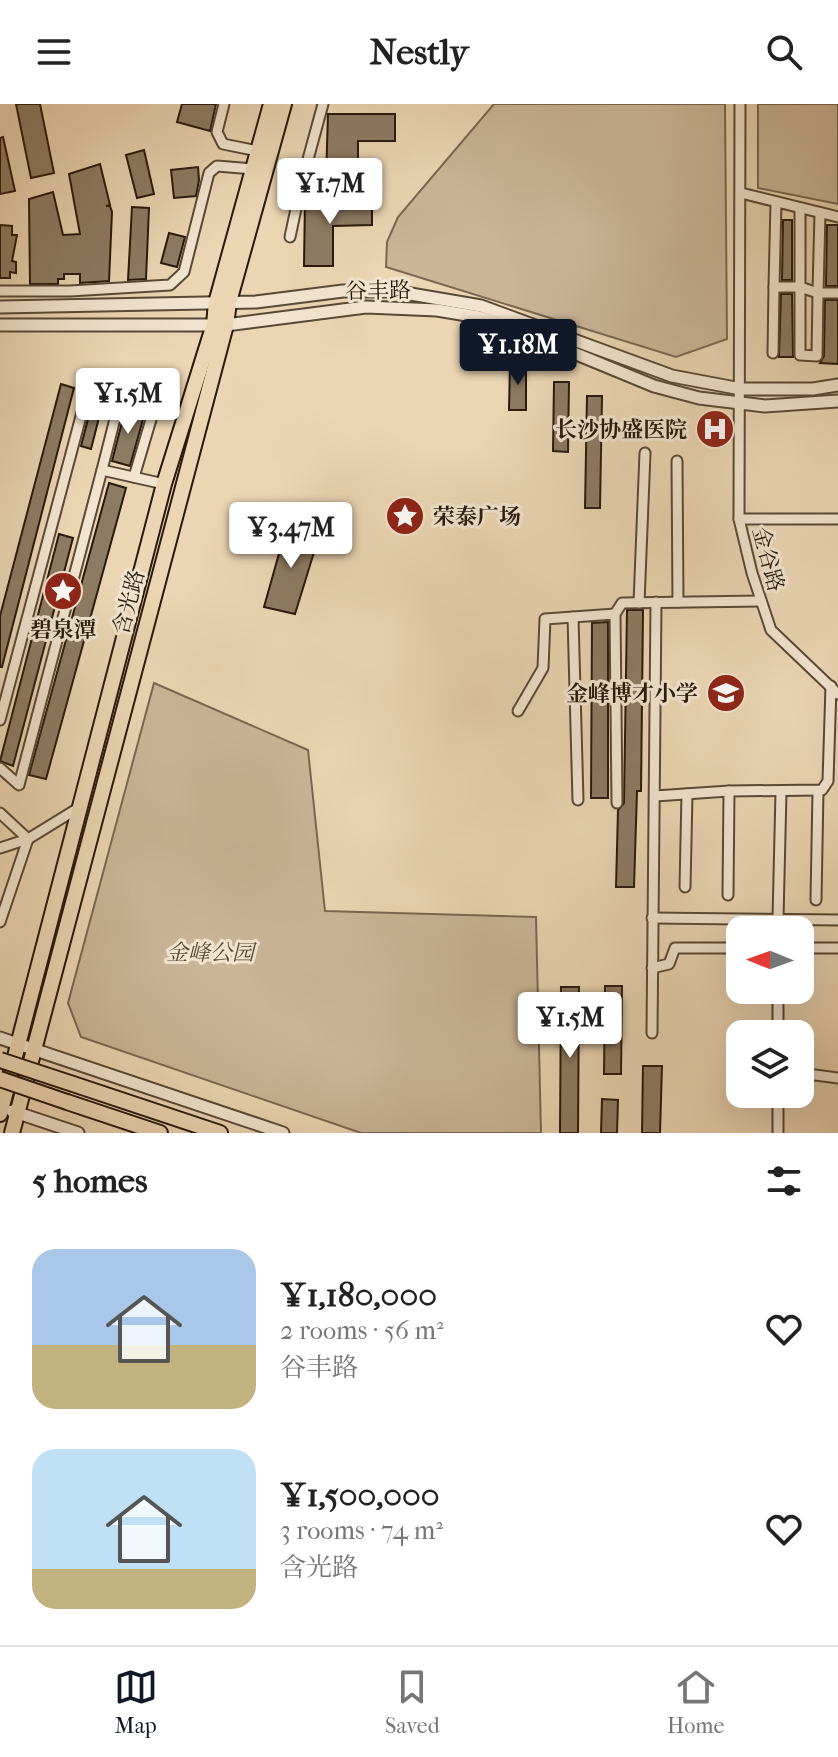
<!DOCTYPE html>
<html lang="en">
<head>
<meta charset="utf-8">
<style>
  body { margin:0; font-family:"IM FELL French Canon","Noto Serif SC",serif; background:#f6f6f6; color:#222; height:100vh; display:flex; flex-direction:column; font-size:30px; white-space:nowrap }
  * { box-sizing:border-box; margin:0 }
  p { font-size:26px; color:#767676 }
  .icon { flex:none; width:44px; height:44px; fill:none; stroke:currentColor; stroke-width:2; stroke-linecap:round; stroke-linejoin:round }
  .map { position:relative; height:1029px; overflow:hidden }
  .side { display:flex; flex-direction:column; background:#fff; flex:1 }
  .side>* { flex:none }
  .needle { width:52px; rotate:271deg }
  .fabs { position:absolute; left:726px; top:812px; display:grid; gap:16px }
  .fabs a { display:grid; place-items:center; width:88px; height:88px; border-radius:16px; background:#fff; box-shadow:0 8px 32px #0002; font-size:40px }
  .price { position:absolute; translate:-50% -68px; padding:0 18px; border-radius:8px; background:#fff; color:#222; font-size:26px; line-height:52px; filter:drop-shadow(0 2px 4px #0008) }
  .price::after { content:''; position:absolute; left:50%; top:48px; width:24px; height:18px; margin-left:-12px; background:inherit; clip-path:polygon(0 0,100% 0,50% 100%) }
  .price.active { background:#111827; color:#fff }
  ul { padding:0; list-style:none }
  li { display:flex; align-items:center; gap:24px; height:200px; padding:0 32px }
  li span { display:grid; place-items:center; flex:none; width:224px; height:160px; border-radius:24px; color:#555 }
  li>.icon { margin-inline-start:auto }
  span .icon { width:96px; height:96px; fill:#fffc; stroke-width:1 }
  li b { font-size:34px }
  h2 { display:flex; justify-content:space-between; align-items:center; height:96px; padding:0 32px; font-size:34px }
  header { display:flex; justify-content:space-between; align-items:center; height:104px; padding:0 32px; background:#fff; font-size:36px; font-weight:700 }
  .menu { display:flex; justify-content:space-around; align-items:center; height:112px; border-top:2px solid #e0e0e0; background:#fff; font-size:22px; color:#767676 }
  .menu a { display:grid; justify-items:center; gap:4px }
  .menu .active { color:#111827 }
  .map>svg:first-child { display:block }
</style>
</head>
<body>
<header><svg class="icon" aria-label="menu" viewBox="0 0 24 24"><path d="M4 6h16M4 12h16M4 18h16"/></svg>Nestly<svg class="icon" aria-label="search" viewBox="0 0 24 24"><circle cx="10" cy="10" r="6"/><path d="M15 15l6 6"/></svg></header>
<div class="map">
<svg width="838" height="1029" viewBox="0 0 838 1029">
  <rect width="100%" height="100%" fill="#ebd5b3"/>
  <filter id="stains"><feTurbulence type="fractalNoise" baseFrequency=".0025" numOctaves="4"/><feColorMatrix values="0 0 0 0 .2 0 0 0 0 .09 0 0 0 0 .02 0 0 0 .5 -.17"/></filter>
  <radialGradient id="worn" r=".72"><stop offset=".6" stop-color="#630" stop-opacity="0"/><stop offset="1" stop-color="#630" stop-opacity=".3"/></radialGradient>
  <g fill="#cab597" stroke="#7a6752" stroke-width="2">
    <polygon points="494,0 725,0 727,235 676,253 386,163 387,138 398,113"/>
    <polygon points="758,0 838,0 838,100 758,84"/>
    <polygon points="154,579 308,646 325,807 536,813 541,1029 361,1029 81,933 68,899"/>
  </g>
  <g fill="#8e7b63" stroke="#29190c" stroke-width="2">
    <polygon points="16,0 40,0 54,69 31,74"/>
    <polygon points="182,0 216,0 210,27 177,18"/>
    <polygon points="328,10 395,10 395,37 358,37 358,74 326,74"/>
    <polygon points="3,33 15,87 0,90 0,34"/>
    <polygon points="144,46 154,90 137,94 126,51"/>
    <polygon points="100,60 110,101 106,102 110,102 112,108 109,177 80,179 80,170 64,170 64,175 58,175 58,180 30,180 29,95 53,88 63,131 80,130 69,70"/>
    <polygon points="198,63 199,76 196,92 174,94 171,66"/>
    <polygon points="305,96 372,96 372,121 333,122 333,162 304,162"/>
    <polygon points="132,103 149,104 146,175 128,176"/>
    <polygon points="783,116 792,116 792,176 782,176"/>
    <polygon points="0,121 12,122 12,131 17,131 12,157 16,158 16,169 10,168 10,174 0,174"/>
    <polygon points="827,121 838,121 838,182 826,182"/>
    <polygon points="169,129 185,133 177,163 161,159"/>
    <polygon points="781,190 792,190 793,253 779,253"/>
    <polygon points="825,196 838,196 838,260 820,259 824,252"/>
    <polygon points="510,259 526,260 526,306 509,306"/>
    <polygon points="554,278 569,278 568,348 553,347"/>
    <polygon points="61,280 74,284 2,563 0,563 0,512"/>
    <polygon points="587,292 602,292 600,404 585,404"/>
    <polygon points="93,296 103,298 91,345 81,342"/>
    <polygon points="126,303 145,308 130,362 112,357"/>
    <polygon points="109,379 126,384 46,675 29,671"/>
    <polygon points="287,421 319,432 295,510 264,503"/>
    <polygon points="59,430 73,434 13,662 0,657"/>
    <polygon points="627,506 643,506 641,687 637,687 634,783 616,783 618,706 624,699"/>
    <polygon points="608,518 608,694 591,694 592,519"/>
    <polygon points="605,882 622,882 621,970 604,970"/>
    <polygon points="561,883 579,883 578,1029 560,1029"/>
    <polygon points="643,962 662,962 660,1029 642,1029"/>
    <polygon points="602,995 618,996 617,1029 601,1029"/>
  </g>
  <g fill="none" stroke-linecap="round" stroke-linejoin="round">
    <g stroke="#5a4836" stroke-width="13">
      <g id="minor">
        <polyline points="224,0 217,28 223,40 258,47"/>
        <polyline points="740,0 739,415 752,469 771,526 838,590"/>
        <polyline points="301,81 323,0"/>
        <polyline points="741,89 838,113"/>
        <polyline points="776,98 774,183 800,183 818,189 817,252 800,251 800,104"/>
        <polyline points="820,109 818,189 838,189"/>
        <polyline points="290,133 301,81 368,82"/>
        <polyline points="0,187 70,187 170,181 184,168 209,69 217,62 253,65"/>
        <polyline points="773,249 774,183"/>
        <polyline points="120,295 102,366 164,380"/>
        <polyline points="677,357 678,498"/>
        <polyline points="739,415 838,415"/>
        <polyline points="639,499 645,349"/>
        <polyline points="573,513 578,696"/>
        <polyline points="518,607 543,564 545,515 615,510"/>
        <polyline points="0,616 88,286 155,302 134,373"/>
        <polyline points="0,664 19,681 102,366"/>
        <polyline points="655,692 729,687 822,686 828,677 831,582"/>
        <polyline points="617,699 615,510 622,499 761,497"/>
        <polyline points="0,709 28,735 80,703"/>
        <polyline points="0,744 28,735"/>
        <polyline points="685,783 687,690"/>
        <polyline points="728,791 729,687"/>
        <polyline points="816,796 818,687"/>
        <polyline points="652,814 838,816"/>
        <polyline points="0,818 28,735"/>
        <polyline points="772,826 778,815 781,688"/>
        <polyline points="800,844 838,844"/>
        <polyline points="652,864 669,860 675,844 740,844"/>
        <polyline points="778,886 778,930"/>
        <polyline points="652,929 656,498"/>
        <polyline points="800,969 838,974"/>
        <polyline points="778,1029 778,990"/>
      </g>
    </g>
    <g stroke="#5a4836" stroke-width="15">
      <g id="tertiary">
        <polyline points="0,203 256,198 343,187 393,187 481,202 672,272 741,285 813,285 838,281"/>
        <polyline points="0,221 226,221 366,203 437,206 479,213 528,230 654,282 699,294 765,302 838,297"/>
        <polyline points="0,934 283,1029"/>
        <polyline points="12,1007 78,1029"/>
      </g>
    </g>
    <g stroke="#29190c" stroke-width="18">
      <g id="primary">
        <polyline points="0,1010 164,380 214,220 216,199 271,0"/>
        <polyline points="12,1029 226,221 229,198 284,0"/>
      </g>
    </g>
    <g stroke="#29190c" stroke-width="18">
      <g id="trunk">
        <polyline points="73,980 220,1029"/>
        <polyline points="67,998 160,1029"/>
      </g>
    </g>
    <use href="#minor" stroke="#f2e4ce" stroke-width="9"/>
    <use href="#tertiary" stroke="#f2e4ce" stroke-width="11"/>
    <use href="#primary" stroke="#ebd5b3" stroke-width="14"/>
    <use href="#trunk" stroke="#ebd5b3" stroke-width="14"/>
    <g stroke="#29190c" stroke-width="18" stroke-linecap="butt">
      <g id="trunk-bridge">
        <polyline points="0,956 73,980"/>
        <polyline points="0,975 67,998"/>
      </g>
    </g>
    <use href="#trunk-bridge" stroke="#ebd5b3" stroke-width="14"/>
  </g>
  <defs>
    <g id="hospital-disc" transform="scale(2)"><circle r="9.5" fill="#8f2418" stroke="#f2e4ce"/><path d="M-5-5h3v3.5h4V-5h3V5h-3V1.5h-4V5h-3Z" fill="#fff"/></g>
    <g id="sight-disc" transform="scale(2)"><circle r="9.5" fill="#8f2418" stroke="#f2e4ce"/><path d="M0-6L1.8-2.2L6-1.7L2.9 1.2L3.7 5.4L0 3.3L-3.7 5.4L-2.9 1.2L-6-1.7L-1.8-2.2Z" fill="#fff"/></g>
    <g id="school-disc" transform="scale(2)"><circle r="9.5" fill="#8f2418" stroke="#f2e4ce"/><path d="M0-5L7-2L0 1L-7-2ZM-4 1L0 2.5L4 1V4Q0 6-4 4Z" fill="#fff"/></g>
  </defs>
  <g fill-rule="evenodd">
    <use href="#hospital-disc" x="715" y="325"/>
    <use href="#sight-disc" x="405" y="412"/>
    <use href="#sight-disc" x="63" y="487"/>
    <use href="#school-disc" x="726" y="589"/>
  </g>
  <g text-anchor="middle" stroke-width="6" stroke-linejoin="round" paint-order="stroke">
    <g font-size="22" fill="#29190c" stroke="#f2e4ce">
      <text transform="translate(378 186) rotate(-1)" y="8">谷丰路</text>
      <text transform="translate(769 455) rotate(75)" y="8">金谷路</text>
      <text transform="translate(128 498) rotate(-75)" y="8">含光路</text>
    </g>
    <g font-size="22" font-weight="bold" fill="#29190c" stroke="#f2e4ce" text-anchor="end">
      <text x="687" y="333">长沙协盛医院</text>
      <text x="433" y="420" text-anchor="start">荣泰广场</text>
      <text x="63" y="533" text-anchor="middle">碧泉潭</text>
      <text x="698" y="597">金峰博才小学</text>
    </g>
    <g font-size="22" font-style="italic" fill="#594836" stroke="#f2e4ce">
      <text x="210" y="856">金峰公园</text>
    </g>
  </g>
  <rect width="100%" height="100%" filter="url(#stains)"/>
  <rect width="100%" height="100%" fill="url(#worn)"/>
</svg>
<div class="fabs">
<a><svg class="needle" viewBox="-14 -14 28 28"><path d="M0-13l5 13h-10z" fill="#e53935"/><path d="M0 13l5-13h-10z" fill="#767676"/></svg></a>
<a><svg class="icon" aria-label="layers" viewBox="0 0 24 24"><path d="M12 4l9 5-9 5-9-5zM3 14l9 5 9-5"/></svg></a>
</div>
<b class="price" style="left:330px;top:122px">¥1.7M</b>
<b class="price active" style="left:518px;top:283px">¥1.18M</b>
<b class="price" style="left:128px;top:332px">¥1.5M</b>
<b class="price" style="left:291px;top:466px">¥3.47M</b>
<b class="price" style="left:570px;top:956px">¥1.5M</b>
</div>
<section class="side">
<h2>5 homes<svg class="icon" aria-label="filters" viewBox="0 0 24 24"><path d="M4 7h16M4 17h16"/><circle cx="9" cy="7" r="2"/><circle cx="15" cy="17" r="2"/></svg></h2>
<ul>
<li><span style="background:linear-gradient(#a9c7e8 60%,#c2b280 0)"><svg class="icon" aria-label="home" viewBox="0 0 24 24"><path d="M3 11l9-7 9 7M6 9v11h12V9"/></svg></span><div><b>¥1,180,000</b><p>2 rooms · 56 m²</p><p>谷丰路</p></div><svg class="icon" aria-label="heart" viewBox="0 0 24 24"><path d="M12 20l-8-8c-3-5 5-10 8-4 3-6 11-1 8 4z"/></svg></li>
<li><span style="background:linear-gradient(#bfe0f5 75%,#c2b280 0)"><svg class="icon" aria-label="home" viewBox="0 0 24 24"><path d="M3 11l9-7 9 7M6 9v11h12V9"/></svg></span><div><b>¥1,500,000</b><p>3 rooms · 74 m²</p><p>含光路</p></div><svg class="icon" aria-label="heart" viewBox="0 0 24 24"><path d="M12 20l-8-8c-3-5 5-10 8-4 3-6 11-1 8 4z"/></svg></li>
</ul>
</section>
<nav class="menu">
<a class="active"><svg class="icon" aria-label="map" viewBox="0 0 24 24"><path d="M3 6l6-2 6 2 6-2v14l-6 2-6-2-6 2zM9 4v14M15 6v14"/></svg>Map</a>
<a><svg class="icon" aria-label="saved" viewBox="0 0 24 24"><path d="M7 4h10v16l-5-4-5 4z"/></svg>Saved</a>
<a><svg class="icon" aria-label="home" viewBox="0 0 24 24"><path d="M3 11l9-7 9 7M6 9v11h12V9"/></svg>Home</a>
</nav>
</body>
</html>
